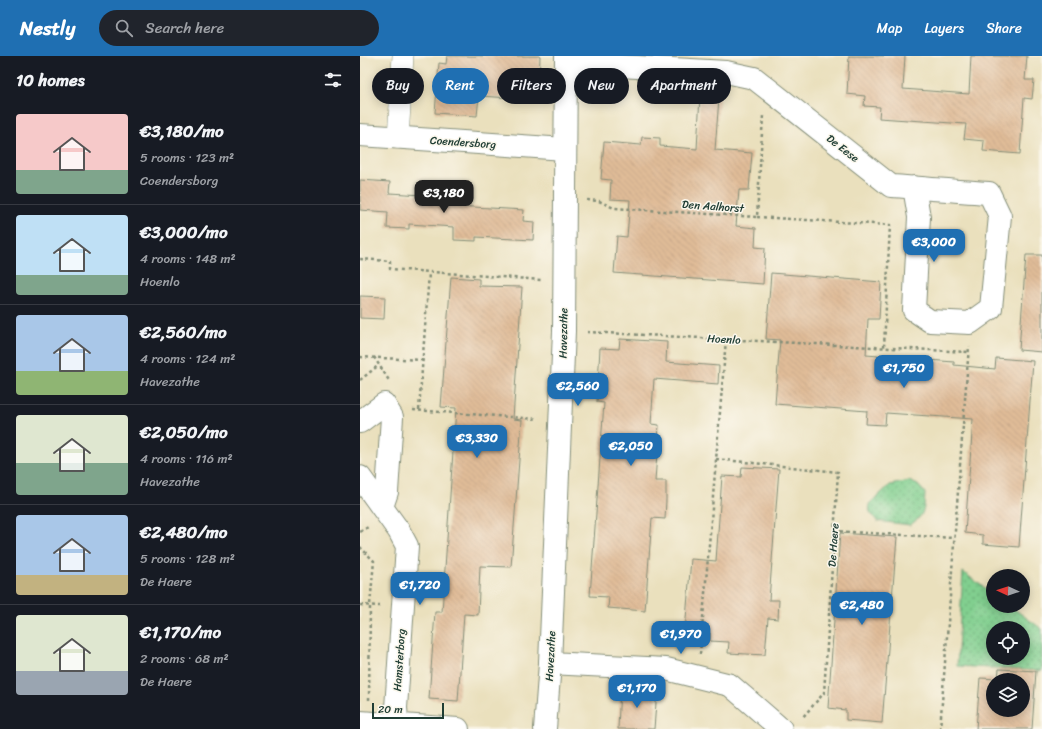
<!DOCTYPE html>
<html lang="en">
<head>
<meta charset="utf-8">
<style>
  body { margin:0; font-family:Sriracha,sans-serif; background:#20242c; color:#f1f3f6; height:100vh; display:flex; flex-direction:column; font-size:15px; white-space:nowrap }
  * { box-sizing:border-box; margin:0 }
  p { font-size:13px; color:#9ea1a6 }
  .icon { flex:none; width:22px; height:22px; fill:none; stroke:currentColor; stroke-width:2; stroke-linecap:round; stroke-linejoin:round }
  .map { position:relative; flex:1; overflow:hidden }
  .side { display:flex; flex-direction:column; background:#171b24; width:360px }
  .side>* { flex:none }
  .hud { position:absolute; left:12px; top:12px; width:380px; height:36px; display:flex; gap:8px }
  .needle { width:26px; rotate:273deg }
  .buttons { position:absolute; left:626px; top:513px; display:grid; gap:8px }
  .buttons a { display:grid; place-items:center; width:44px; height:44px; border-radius:50%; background:#171b24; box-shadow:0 2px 10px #0003; font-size:20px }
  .scale { position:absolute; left:12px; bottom:10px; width:72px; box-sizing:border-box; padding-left:4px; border:2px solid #1f3d34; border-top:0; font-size:11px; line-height:14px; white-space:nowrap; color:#1f3d34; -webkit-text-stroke:3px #fbf7ec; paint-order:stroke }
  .price { position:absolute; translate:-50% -34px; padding:0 9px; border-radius:8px; background:#1f6fb2; color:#fff; font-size:13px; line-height:26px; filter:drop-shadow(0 1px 2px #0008) }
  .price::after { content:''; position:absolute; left:50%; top:24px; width:12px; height:9px; margin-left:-6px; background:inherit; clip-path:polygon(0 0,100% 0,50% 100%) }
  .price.selected { background:#222; color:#fff }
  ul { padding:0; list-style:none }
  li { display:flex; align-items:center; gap:12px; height:100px; padding:0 16px }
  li+li { border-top:1px solid #363941 }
  li span { display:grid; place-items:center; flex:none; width:112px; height:80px; border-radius:4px; color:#555 }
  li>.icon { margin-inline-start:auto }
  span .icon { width:48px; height:48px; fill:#fffc; stroke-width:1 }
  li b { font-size:17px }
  h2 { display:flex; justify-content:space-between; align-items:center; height:48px; padding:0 16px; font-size:17px }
  .chip { padding:0 14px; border-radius:18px; background:#171b24; box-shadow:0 2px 10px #0003; font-size:14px; line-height:36px }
  .chip.selected { background:#1f6fb2; color:#fff }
  header { display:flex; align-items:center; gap:24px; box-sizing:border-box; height:56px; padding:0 20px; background:#1f6fb2; color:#fff }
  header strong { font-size:19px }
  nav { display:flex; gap:22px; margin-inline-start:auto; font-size:14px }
  .search { width:280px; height:36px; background:#20242c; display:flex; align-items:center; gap:10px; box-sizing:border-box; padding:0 14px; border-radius:22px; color:#9ea1a6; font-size:15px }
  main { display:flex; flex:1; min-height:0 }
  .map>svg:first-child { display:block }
</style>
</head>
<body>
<header>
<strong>Nestly</strong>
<div class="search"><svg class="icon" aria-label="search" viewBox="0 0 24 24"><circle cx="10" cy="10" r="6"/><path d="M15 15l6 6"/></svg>Search here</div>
<nav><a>Map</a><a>Layers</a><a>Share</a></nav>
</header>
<main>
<section class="side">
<h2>10 homes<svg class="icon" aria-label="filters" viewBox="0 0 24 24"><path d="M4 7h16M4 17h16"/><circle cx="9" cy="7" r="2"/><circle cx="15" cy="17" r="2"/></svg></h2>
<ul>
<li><span style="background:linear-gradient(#f6c9c9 70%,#7fa58c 0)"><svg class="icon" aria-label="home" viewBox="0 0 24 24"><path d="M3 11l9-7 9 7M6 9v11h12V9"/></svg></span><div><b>€3,180/mo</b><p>5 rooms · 123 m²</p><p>Coendersborg</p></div></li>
<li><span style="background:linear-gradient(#bfe0f5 75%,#7fa58c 0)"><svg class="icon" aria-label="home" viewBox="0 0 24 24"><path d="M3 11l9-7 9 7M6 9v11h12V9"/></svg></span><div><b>€3,000/mo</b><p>4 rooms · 148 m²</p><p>Hoenlo</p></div></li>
<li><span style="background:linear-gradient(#a9c7e8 70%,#8fb573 0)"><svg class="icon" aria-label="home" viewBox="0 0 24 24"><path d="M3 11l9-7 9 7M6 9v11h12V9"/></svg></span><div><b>€2,560/mo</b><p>4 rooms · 124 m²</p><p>Havezathe</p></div></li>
<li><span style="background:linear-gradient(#dfe7d0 60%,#7fa58c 0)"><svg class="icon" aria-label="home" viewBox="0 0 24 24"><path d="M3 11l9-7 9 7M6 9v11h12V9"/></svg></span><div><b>€2,050/mo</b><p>4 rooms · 116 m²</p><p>Havezathe</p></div></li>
<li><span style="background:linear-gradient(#a9c7e8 75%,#c2b280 0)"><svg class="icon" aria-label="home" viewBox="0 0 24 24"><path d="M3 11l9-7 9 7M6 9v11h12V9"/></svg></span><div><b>€2,480/mo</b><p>5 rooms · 128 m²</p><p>De Haere</p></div></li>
<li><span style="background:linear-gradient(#dfe7d0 70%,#9aa5b1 0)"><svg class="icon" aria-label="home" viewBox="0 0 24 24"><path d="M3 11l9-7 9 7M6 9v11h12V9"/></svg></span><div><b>€1,170/mo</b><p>2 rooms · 68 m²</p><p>De Haere</p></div></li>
</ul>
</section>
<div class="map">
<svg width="682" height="673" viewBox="0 0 682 673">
  <defs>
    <pattern id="grass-dots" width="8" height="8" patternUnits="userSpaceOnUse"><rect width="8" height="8" fill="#81cf8f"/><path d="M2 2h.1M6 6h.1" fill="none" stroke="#69a976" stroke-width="1.8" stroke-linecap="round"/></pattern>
    <pattern id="building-back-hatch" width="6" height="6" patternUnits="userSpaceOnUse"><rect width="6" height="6" fill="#e0bc98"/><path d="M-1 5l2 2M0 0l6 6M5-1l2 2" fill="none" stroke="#c0a284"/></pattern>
  </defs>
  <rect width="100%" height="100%" fill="#fbf7ec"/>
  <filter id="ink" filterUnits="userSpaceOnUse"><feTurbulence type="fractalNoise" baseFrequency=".025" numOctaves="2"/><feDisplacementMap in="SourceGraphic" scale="8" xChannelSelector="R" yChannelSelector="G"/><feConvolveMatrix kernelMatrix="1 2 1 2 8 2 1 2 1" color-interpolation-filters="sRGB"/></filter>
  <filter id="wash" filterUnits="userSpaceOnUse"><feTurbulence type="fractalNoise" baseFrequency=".012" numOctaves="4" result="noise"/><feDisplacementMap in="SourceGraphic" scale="16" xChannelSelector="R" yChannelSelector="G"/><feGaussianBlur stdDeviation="0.9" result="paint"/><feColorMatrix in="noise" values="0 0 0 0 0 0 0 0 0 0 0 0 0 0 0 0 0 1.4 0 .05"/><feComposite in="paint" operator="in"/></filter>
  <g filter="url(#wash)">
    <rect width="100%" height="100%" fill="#eae0bd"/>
    <g fill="url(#grass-dots)" stroke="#508662" fill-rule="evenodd">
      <path d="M549,425l9,4 7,8c-1,17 0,22 -15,32l-33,-4 -7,-9 -1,-8 21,-19z"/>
      <path d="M603,516l30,22v12h17l32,23v42l-85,-5zM633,572h30v30h-30z"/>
    </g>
    <g id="blocks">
      <g fill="url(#building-back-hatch)" fill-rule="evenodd">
        <polygon points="87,0 180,0 179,28 168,27 167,43 119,40 117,60 75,57 79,7 86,8"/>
        <polygon points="489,0 545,0 543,33 609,38 611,0 667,0 665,24 674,24 672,43 664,42 660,98 623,95 624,85 604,83 606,68 519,62 520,51 504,50 505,40 487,38"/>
        <polygon points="340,40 359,42 355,94 392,97 389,134 379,134 376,170 396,172 395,191 405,192 403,228 254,217 257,180 267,181 270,144 250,143 251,124 241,123 244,86 281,89 282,81 300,82 300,90 337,93"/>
        <polygon points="0,124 30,126 29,137 97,141 96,150 164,154 163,165 174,166 173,184 116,181 116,185 94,184 94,171 49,168 49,173 27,172 28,156 0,154"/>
        <polygon points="666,199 682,199 682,296 659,294"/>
        <polygon points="411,217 521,226 519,263 508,263 506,299 594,306 594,309 635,313 636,302 673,305 659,491 623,488 623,479 605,477 613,363 526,357 525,369 506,368 507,355 415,348 420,284 406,283"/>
        <polygon points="91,221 119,223 119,230 162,231 153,363 162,364 151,511 120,510 118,559 104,558 98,645 69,643 75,556 82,556 96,352 81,351"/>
        <polygon points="0,240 25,241 24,263 0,262"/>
        <polygon points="260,283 307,286 306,306 359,310 358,328 294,323 291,368 299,369 295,425 306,425 306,444 305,463 292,462 285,555 248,552 249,541 230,540 244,347 237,346 240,292 259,293"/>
        <polygon points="382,411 419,413 409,544 419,544 418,563 408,562 405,599 368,597 369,586 350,585 350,577 325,575 331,503 356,505 362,420 381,421"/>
        <polygon points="480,477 537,481 522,667 486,664 486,654 468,652"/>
        <path d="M639,613l37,2 -4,58h-56l4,-51 18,1zM633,624h30v30h-30z"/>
        <polygon points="260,631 297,634 294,673 258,673"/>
      </g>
    </g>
  </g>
  <g filter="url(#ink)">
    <use href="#blocks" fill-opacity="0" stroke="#848e78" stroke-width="1"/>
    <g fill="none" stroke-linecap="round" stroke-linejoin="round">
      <g stroke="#848e78" stroke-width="22">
        <polyline id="pedestrian" points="38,82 43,0"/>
      </g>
      <g stroke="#848e78" stroke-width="24">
        <g id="minor">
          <path d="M206,7l160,9 28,6 137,108c33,2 65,5 98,7l11,23 -9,92 -21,15 -40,-2 -16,-11 5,-93 -5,-30"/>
          <polyline points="0,79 205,93"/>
          <polyline points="0,366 24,348 32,361 27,436 22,451"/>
          <polyline points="0,421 39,475 47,490 36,652 38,673"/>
          <polyline points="190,607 306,613 370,629 421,673"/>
          <polyline points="0,666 98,673"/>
        </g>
      </g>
      <g stroke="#848e78" stroke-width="24">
        <polyline id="tertiary" points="185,673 190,607 204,275 206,0"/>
      </g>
      <g stroke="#848e78" stroke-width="2.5" stroke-dasharray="3 3" stroke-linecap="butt">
        <polyline points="227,144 239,145 254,152 397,161 403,60"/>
        <polyline points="397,161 530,169 524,291"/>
        <polyline points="0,203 30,205 30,213 182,224"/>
        <polyline points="227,276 608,296"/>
        <polyline points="0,301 62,304"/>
        <polyline points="14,301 30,326"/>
        <polyline points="0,324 19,309"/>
        <polyline points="53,354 178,363"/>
        <polyline points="59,354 69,217"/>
        <polyline points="356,403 478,416 464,637 442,662"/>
        <polyline points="474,475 594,482"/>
        <polyline points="0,476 8,471"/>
        <polyline points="0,491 14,505 10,549 9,645"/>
        <polyline points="0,549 20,550"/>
        <polyline points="340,598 366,283"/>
        <polyline points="580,673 609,290"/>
      </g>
      <use href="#pedestrian" stroke="#fff" stroke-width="21"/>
      <use href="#minor" stroke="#fff" stroke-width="22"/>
      <use href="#tertiary" stroke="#fff" stroke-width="22"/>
    </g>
  </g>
  <g text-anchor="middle" stroke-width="3" stroke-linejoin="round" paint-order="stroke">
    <g font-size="11" fill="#1f3d34" stroke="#fbf7ec">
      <text transform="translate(103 86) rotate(4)" y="4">Coendersborg</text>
      <text transform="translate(483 92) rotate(38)" y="4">De Eese</text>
      <text transform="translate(353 150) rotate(4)" y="4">Den Aalhorst</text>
      <text transform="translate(203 277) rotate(-89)" y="4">Havezathe</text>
      <text transform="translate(364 283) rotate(3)" y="4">Hoenlo</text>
      <text transform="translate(473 489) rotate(-86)" y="4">De Haere</text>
      <text transform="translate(190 600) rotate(-87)" y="4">Havezathe</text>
      <text transform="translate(39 604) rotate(-86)" y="4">Hamsterborg</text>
    </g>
  </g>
</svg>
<div class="buttons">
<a><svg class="needle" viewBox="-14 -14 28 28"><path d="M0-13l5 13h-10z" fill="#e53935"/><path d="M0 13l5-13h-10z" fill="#9ea1a6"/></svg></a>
<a><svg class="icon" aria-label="locate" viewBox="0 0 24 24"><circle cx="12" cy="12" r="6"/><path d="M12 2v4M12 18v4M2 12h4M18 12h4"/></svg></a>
<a><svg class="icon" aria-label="layers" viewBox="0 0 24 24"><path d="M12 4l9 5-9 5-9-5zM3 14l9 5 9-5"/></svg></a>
</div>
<div class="scale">20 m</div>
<b class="price selected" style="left:84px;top:158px">€3,180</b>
<b class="price" style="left:574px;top:207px">€3,000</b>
<b class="price" style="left:544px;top:333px">€1,750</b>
<b class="price" style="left:218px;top:351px">€2,560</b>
<b class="price" style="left:117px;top:403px">€3,330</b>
<b class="price" style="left:271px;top:411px">€2,050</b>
<b class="price" style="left:60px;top:550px">€1,720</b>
<b class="price" style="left:502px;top:570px">€2,480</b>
<b class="price" style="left:321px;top:599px">€1,970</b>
<b class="price" style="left:277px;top:653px">€1,170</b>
<div class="hud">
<a class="chip">Buy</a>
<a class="chip selected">Rent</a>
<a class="chip">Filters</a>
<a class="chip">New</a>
<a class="chip">Apartment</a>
</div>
</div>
</main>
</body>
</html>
